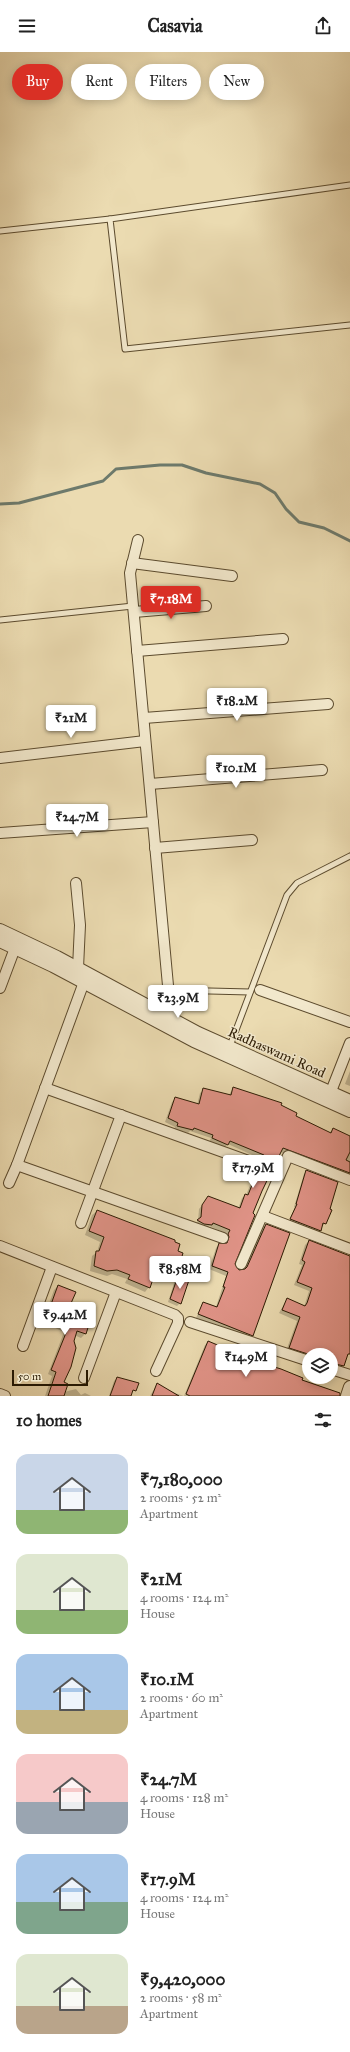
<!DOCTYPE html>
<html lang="en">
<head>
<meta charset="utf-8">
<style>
  body { margin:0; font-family:"IM FELL Great Primer",serif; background:#f2f2f2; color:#222; height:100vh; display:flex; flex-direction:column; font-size:15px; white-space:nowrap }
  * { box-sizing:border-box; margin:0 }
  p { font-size:13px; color:#767676 }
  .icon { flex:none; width:22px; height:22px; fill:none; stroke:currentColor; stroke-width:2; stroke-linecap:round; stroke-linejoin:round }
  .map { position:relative; height:1344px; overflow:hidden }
  .side { display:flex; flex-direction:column; background:#fff; flex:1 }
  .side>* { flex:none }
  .banner { position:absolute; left:12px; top:12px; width:326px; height:36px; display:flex; gap:8px }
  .controls { position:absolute; left:302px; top:1296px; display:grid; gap:8px }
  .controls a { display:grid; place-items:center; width:36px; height:36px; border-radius:50%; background:#fff; box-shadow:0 2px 10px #0003; font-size:20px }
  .scale { position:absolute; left:12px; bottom:10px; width:76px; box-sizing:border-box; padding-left:4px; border:2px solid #2c1b03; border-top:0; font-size:11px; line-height:14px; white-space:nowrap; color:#2c1b03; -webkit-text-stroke:3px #f2e8cc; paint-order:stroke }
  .price { position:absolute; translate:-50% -34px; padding:0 9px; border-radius:4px; background:#fff; color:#222; font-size:13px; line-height:26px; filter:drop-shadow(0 1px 2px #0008) }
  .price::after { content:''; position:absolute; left:50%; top:24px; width:12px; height:9px; margin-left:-6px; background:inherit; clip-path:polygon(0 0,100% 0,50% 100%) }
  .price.active { background:#d93025; color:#fff }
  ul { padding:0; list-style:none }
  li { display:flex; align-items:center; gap:12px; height:100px; padding:0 16px }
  li span { display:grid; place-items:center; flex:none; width:112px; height:80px; border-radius:12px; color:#555 }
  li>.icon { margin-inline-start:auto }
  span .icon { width:48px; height:48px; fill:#fffc; stroke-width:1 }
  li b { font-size:17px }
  h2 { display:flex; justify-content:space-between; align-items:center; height:48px; padding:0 16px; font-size:17px }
  .tag { padding:0 14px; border-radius:18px; background:#fff; box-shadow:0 2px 10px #0003; font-size:14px; line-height:36px }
  .tag.active { background:#d93025; color:#fff }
  header { display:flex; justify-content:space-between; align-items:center; height:52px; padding:0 16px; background:#fff; font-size:18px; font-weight:800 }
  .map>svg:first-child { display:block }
</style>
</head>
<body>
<header><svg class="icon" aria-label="menu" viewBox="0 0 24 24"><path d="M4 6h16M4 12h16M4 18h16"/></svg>Casavia<svg class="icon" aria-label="share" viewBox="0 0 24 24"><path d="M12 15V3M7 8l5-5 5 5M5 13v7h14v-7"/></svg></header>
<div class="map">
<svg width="350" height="1344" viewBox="0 0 350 1344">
  <rect width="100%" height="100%" fill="#ebdbb1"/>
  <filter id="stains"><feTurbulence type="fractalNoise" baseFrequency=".005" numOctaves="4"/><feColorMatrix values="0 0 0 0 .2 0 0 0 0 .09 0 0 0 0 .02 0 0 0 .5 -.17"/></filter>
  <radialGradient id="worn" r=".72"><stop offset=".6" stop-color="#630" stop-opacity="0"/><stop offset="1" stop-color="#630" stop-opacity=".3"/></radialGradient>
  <g fill="#0003">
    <polygon points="350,1019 350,1034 345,1032"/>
    <polygon points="233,1036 280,1054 295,1064 329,1081 333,1077 350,1084 350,1126 280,1100 261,1139 234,1210 238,1219 244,1218 262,1176 266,1173 252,1283 249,1286 196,1266 203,1251 216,1255 226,1224 209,1217 216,1196 219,1192 226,1192 225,1186 228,1182 209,1174 208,1176 195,1172 198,1169 199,1157 208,1146 238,1157 242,1146 246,1143 261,1107 228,1092 224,1096 209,1090 211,1086 190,1079 188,1081 174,1077 175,1075 165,1070 172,1050 176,1046 197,1053 200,1041 204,1038 229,1043"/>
    <polygon points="307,1119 325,1171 317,1181 288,1171 295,1155 294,1155 304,1122"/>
    <polygon points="97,1159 182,1201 177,1218 172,1222 155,1217 149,1235 145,1240 125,1231 127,1227 112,1222 107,1224 90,1219 92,1204 97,1200 100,1190 85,1183 92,1163"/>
    <polygon points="309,1189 350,1204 350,1296 343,1314 340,1317 331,1314 331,1303 309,1303 309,1308 286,1299 297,1269 279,1261 287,1247 304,1255 309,1239 294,1233 302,1213 299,1212 305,1193"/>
    <polygon points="178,1225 180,1251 177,1254 168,1250 175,1228"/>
    <polygon points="58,1234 67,1259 90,1266 85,1282 81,1286 74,1283 62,1330 64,1340 76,1337 81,1343 85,1341 91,1344 45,1344 52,1324 48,1322 64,1280 40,1269 43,1261 47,1257 54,1238"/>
    <polygon points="208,1290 232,1302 301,1329 332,1344 150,1344 157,1332 169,1339 184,1344 205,1293"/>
    <polygon points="117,1326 137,1332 130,1344 109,1344 114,1329"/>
  </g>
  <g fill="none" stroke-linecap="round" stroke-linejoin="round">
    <polyline stroke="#6d7a6c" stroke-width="3" points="0,452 19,451 103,429 116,417 160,413 182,413 206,421 260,432 275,441 286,457 299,470 324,476 350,489"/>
  </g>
  <g fill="#e09387" stroke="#2c1b03">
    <polygon points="233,1035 282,1051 281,1053 297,1061 296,1064 331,1081 333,1076 350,1084 350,1100 346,1108 350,1110 350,1121 283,1096 275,1112 262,1139 253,1161 255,1163 235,1212 239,1218 245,1217 247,1215 266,1172 290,1181 253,1284 198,1262 203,1250 217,1255 225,1235 223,1235 228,1220 212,1214 219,1191 227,1191 229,1185 228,1182 230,1178 213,1171 212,1173 204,1172 197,1168 201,1165 202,1153 208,1144 240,1156 245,1142 248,1143 264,1103 230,1089 228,1093 212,1086 213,1083 194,1076 193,1078 177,1074 178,1071 168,1066 175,1045 199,1052 203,1036 231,1043"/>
    <polygon points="306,1118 338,1130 330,1157 332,1158 326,1172 323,1171 321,1179 290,1167 297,1152 296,1152"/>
    <polygon points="97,1158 175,1188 175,1190 180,1192 178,1199 183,1201 178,1218 158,1212 150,1236 128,1227 130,1223 117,1218 107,1219 94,1214 96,1199 99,1199 104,1185 89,1179"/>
    <polygon points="309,1188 350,1204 350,1302 348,1302 344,1314 331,1311 331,1303 311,1303 289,1296 300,1265 282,1258 287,1246 305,1254 307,1251 312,1236 297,1230 305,1210 302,1208"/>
    <polygon points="178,1224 189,1228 181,1252 170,1247"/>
    <polygon points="58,1233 76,1240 68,1258 91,1266 86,1282 77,1279 74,1289 76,1296 71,1315 64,1330 68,1332 64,1344 48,1344 56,1320 51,1318 68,1276 43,1265 46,1256 49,1258"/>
    <polygon points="208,1289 234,1300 233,1302 281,1317 303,1326 302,1328 340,1341 340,1344 190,1344 186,1342"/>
    <polygon points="117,1325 139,1331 136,1339 133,1338 131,1344 110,1344"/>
    <polygon points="157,1331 179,1344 152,1344"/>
  </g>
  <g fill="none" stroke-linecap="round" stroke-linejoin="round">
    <g stroke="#5c4b2e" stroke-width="7">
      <g id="service">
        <polyline points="350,133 110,167 125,297 350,273"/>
        <polyline points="0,179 110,167"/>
        <polyline points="0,568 133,554"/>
        <polyline points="169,938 250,940"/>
        <polyline points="230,994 287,843 297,831 350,804"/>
      </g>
    </g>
    <g stroke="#5c4b2e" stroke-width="12">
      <g id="minor">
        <polyline points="138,488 130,521 171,966"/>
        <polyline points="132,511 232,524"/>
        <polyline points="134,560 206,554"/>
        <polyline points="137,599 283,587"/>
        <polyline points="144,666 328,652"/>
        <polyline points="0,706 145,689"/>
        <polyline points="150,732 322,718"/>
        <polyline points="0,781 153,770"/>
        <polyline points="155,796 252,788"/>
        <polyline points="76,831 80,873 78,916"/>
        <polyline points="84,930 17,1113 223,1186"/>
        <polyline points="0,936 15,896"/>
        <polyline points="260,938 350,970"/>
        <polyline points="45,1036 254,1111"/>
        <polyline points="328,1047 350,991"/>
        <polyline points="9,1131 17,1113"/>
        <polyline points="263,1164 350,1197"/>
        <polyline points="81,1171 121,1063"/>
        <polyline points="0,1194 175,1263 178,1266 178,1271 156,1319"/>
        <polyline points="241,1212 288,1104 350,1128"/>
        <polyline points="190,1270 309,1309"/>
        <polyline points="23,1294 52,1215"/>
        <polyline points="331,1317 350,1323"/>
        <polyline points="84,1326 116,1240"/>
        <polyline points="0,1342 5,1344"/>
      </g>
    </g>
    <g stroke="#5c4b2e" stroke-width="14">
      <g id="tertiary">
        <polyline points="0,878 57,905 198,981 350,1049"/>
        <polyline points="0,889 53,914 194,989 350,1059"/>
        <polyline points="347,1344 350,1335"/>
      </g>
    </g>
    <use href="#service" stroke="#f2e8cc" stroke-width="5"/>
    <use href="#minor" stroke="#f2e8cc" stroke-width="10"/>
    <use href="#tertiary" stroke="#f2e8cc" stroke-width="12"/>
  </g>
  <g text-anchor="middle" stroke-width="3" stroke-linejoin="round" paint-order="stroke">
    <g font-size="14" fill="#2c1b03" stroke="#f2e8cc">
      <text transform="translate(277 1000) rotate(24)" y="5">Radhaswami Road</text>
    </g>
  </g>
  <rect width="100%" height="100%" filter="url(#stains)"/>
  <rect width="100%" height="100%" fill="url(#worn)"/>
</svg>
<div class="controls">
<a><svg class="icon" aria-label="layers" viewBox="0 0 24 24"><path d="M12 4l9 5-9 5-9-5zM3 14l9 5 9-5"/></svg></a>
</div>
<div class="scale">50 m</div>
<b class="price active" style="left:171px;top:568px">₹7.18M</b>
<b class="price" style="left:237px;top:670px">₹18.2M</b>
<b class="price" style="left:71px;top:687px">₹21M</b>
<b class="price" style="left:236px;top:737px">₹10.1M</b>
<b class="price" style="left:77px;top:786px">₹24.7M</b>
<b class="price" style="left:178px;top:967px">₹23.9M</b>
<b class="price" style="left:253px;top:1137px">₹17.9M</b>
<b class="price" style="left:180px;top:1238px">₹8.58M</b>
<b class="price" style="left:65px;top:1284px">₹9.42M</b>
<b class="price" style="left:246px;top:1326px">₹14.9M</b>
<div class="banner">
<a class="tag active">Buy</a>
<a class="tag">Rent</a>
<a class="tag">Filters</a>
<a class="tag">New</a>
</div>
</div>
<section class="side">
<h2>10 homes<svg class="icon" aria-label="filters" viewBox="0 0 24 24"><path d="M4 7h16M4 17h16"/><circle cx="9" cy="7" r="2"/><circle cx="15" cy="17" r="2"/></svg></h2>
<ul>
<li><span style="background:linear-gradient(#c9d6e8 70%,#8fb573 0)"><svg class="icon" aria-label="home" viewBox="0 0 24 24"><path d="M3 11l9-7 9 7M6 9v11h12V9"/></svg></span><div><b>₹7,180,000</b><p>2 rooms · 52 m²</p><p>Apartment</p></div></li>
<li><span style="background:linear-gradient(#dfe7d0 70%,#8fb573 0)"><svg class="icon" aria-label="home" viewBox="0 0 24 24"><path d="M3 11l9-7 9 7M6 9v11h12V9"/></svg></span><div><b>₹21M</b><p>4 rooms · 124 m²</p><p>House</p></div></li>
<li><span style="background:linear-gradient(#a9c7e8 70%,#c2b280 0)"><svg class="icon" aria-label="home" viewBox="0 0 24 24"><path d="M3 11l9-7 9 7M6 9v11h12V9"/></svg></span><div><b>₹10.1M</b><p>2 rooms · 60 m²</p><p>Apartment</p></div></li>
<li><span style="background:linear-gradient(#f6c9c9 60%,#9aa5b1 0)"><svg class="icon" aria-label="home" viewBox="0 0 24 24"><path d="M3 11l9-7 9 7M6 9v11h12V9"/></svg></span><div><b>₹24.7M</b><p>4 rooms · 128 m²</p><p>House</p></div></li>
<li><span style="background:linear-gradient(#a9c7e8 60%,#7fa58c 0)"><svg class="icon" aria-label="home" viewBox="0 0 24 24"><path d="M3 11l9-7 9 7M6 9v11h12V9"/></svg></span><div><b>₹17.9M</b><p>4 rooms · 124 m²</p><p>House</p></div></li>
<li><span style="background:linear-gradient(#dfe7d0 65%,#b9a48a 0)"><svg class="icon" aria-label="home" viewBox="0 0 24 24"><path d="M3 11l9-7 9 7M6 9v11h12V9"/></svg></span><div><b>₹9,420,000</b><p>2 rooms · 58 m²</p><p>Apartment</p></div></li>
</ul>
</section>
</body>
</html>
